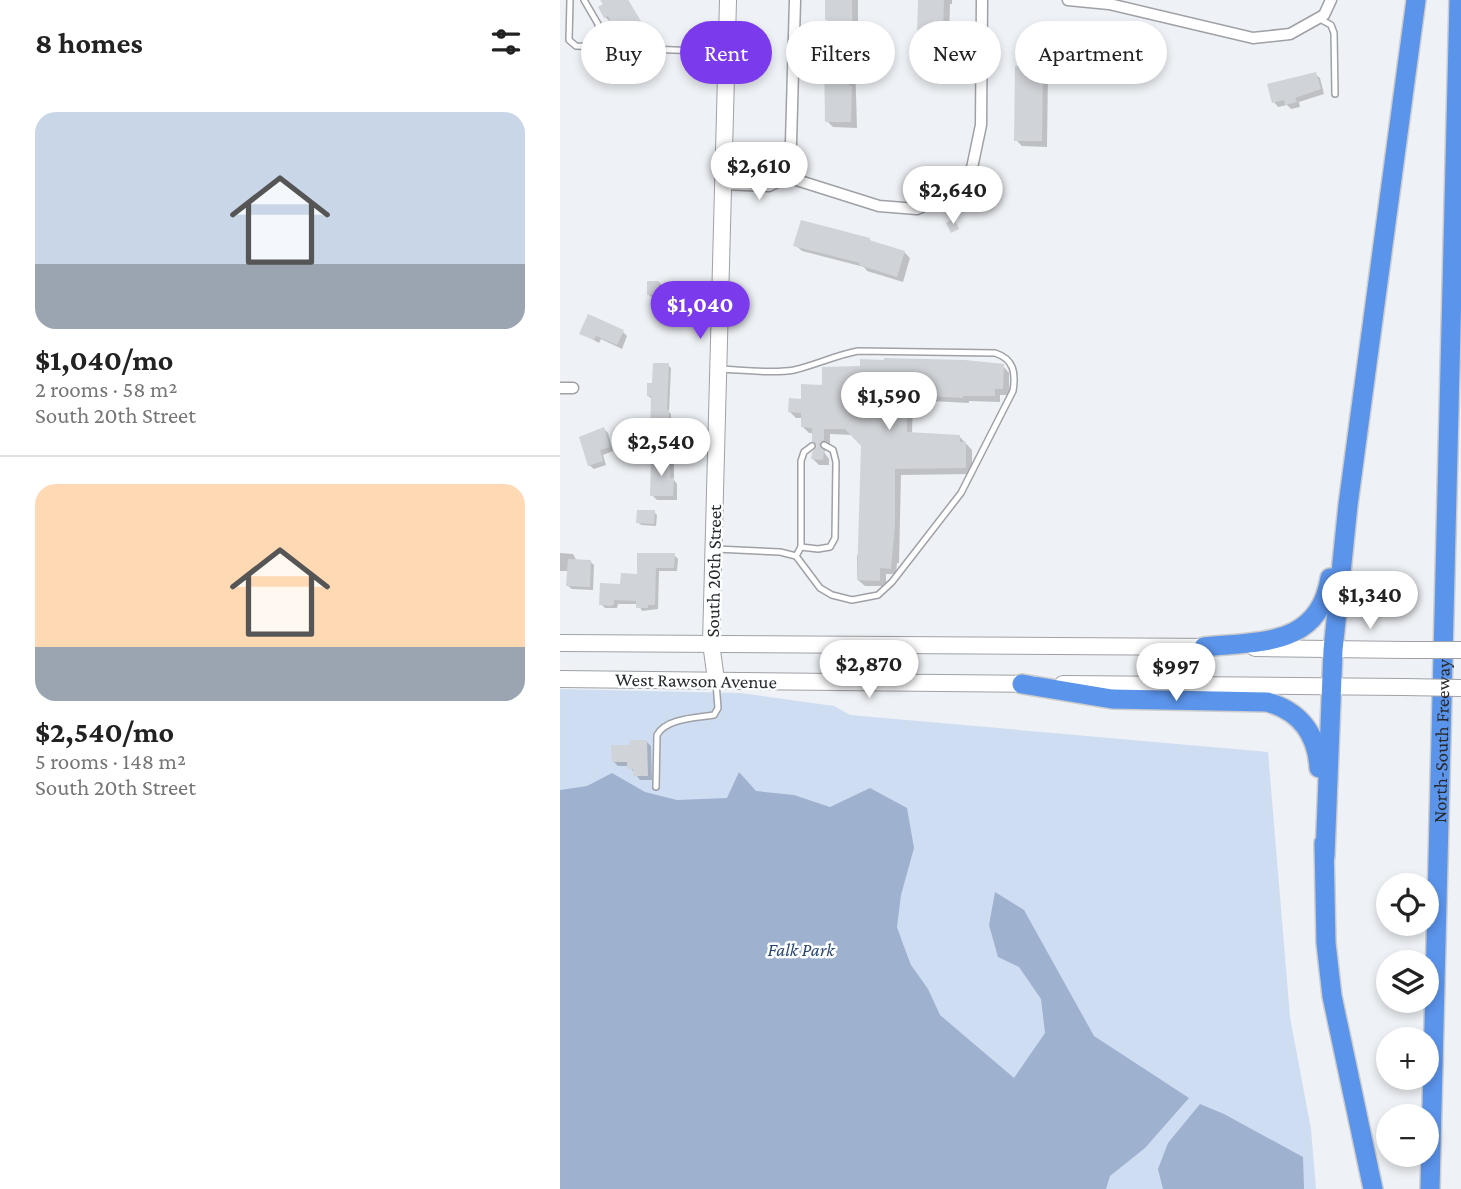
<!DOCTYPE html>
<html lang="en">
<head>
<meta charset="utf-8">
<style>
  body { margin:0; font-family:"Crimson Pro",serif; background:#f6f6f6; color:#222; height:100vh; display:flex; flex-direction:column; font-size:26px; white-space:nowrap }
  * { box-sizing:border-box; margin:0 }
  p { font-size:23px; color:#767676 }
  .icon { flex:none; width:38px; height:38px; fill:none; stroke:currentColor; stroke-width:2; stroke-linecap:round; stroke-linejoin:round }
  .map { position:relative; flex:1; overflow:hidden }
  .sheet { display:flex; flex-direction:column; background:#fff; width:560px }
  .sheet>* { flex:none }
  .top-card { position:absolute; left:21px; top:21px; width:665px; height:63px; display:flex; gap:14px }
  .buttons { position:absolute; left:816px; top:873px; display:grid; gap:14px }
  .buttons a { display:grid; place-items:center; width:63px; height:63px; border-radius:50%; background:#fff; box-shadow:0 4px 10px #0003; font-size:35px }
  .price { position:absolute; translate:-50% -60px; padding:0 16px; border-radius:24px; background:#fff; color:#222; font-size:23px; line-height:46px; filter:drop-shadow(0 2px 4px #0008) }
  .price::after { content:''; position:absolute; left:50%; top:42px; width:21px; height:16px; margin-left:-10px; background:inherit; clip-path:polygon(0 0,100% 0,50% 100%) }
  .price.on { background:#7c3aed; color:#fff }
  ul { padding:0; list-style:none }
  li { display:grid; align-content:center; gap:14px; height:371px; padding:0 35px }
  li+li { border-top:2px solid #e0e0e0 }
  li span { display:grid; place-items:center; height:217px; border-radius:21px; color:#555 }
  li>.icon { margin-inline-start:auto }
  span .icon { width:126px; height:126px; fill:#fffc; stroke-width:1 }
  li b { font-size:30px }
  h2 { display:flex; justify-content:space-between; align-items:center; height:84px; padding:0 35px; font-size:30px }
  .tag { padding:0 24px; border-radius:32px; background:#fff; box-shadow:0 4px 10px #0003; font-size:24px; line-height:63px }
  .tag.on { background:#7c3aed; color:#fff }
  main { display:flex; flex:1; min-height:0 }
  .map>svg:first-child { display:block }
</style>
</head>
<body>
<main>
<section class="sheet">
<h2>8 homes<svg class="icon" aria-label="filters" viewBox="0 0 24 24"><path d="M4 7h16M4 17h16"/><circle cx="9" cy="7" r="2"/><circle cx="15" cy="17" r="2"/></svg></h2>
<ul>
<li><span style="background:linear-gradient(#c9d6e8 70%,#9aa5b1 0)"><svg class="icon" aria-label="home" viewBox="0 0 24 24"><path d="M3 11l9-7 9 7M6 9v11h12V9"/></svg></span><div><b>$1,040/mo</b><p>2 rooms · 58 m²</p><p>South 20th Street</p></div></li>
<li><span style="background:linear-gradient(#ffd9b3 75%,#9aa5b1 0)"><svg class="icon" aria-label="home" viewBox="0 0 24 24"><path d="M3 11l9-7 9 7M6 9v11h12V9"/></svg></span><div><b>$2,540/mo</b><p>5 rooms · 148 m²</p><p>South 20th Street</p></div></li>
</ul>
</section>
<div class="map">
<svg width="901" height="1189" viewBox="0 0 901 1189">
  <rect width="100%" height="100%" fill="#eef1f5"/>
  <polygon fill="#cfddf3" points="0,689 180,693 274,706 290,715 708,752 730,1017 751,1129 756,1189 0,1189"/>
  <g fill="#9eb1cf">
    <polygon points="179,772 196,791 234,795 270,807 310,788 347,808 354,848 341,895 337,927 343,944 351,965 368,989 380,1015 454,1078 485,1033 481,999 459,967 438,957 429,925 435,892 464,910 534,1036 629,1098 585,1148 550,1176 546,1189 0,1189 0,790 27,786 52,773 85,792 117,800 167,798"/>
    <polygon points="640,1104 664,1114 743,1157 744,1189 603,1189 598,1169 608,1143"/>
  </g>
  <g fill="#0003">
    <polygon points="42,0 68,0 86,30 67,42 52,20 49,21 45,17 45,5"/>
    <polygon points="267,0 298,0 298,58 295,58 297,128 273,127 267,121 269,52"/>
    <polygon points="359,0 392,0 392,4 390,4 389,41 365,40 359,34"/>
    <polygon points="553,45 587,46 593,52 593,76 488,74 487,147 462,146 456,140 481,68"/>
    <polygon points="755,74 760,78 764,94 739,102 740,107 731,109 727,105 718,107 714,102"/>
    <polygon points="309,239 313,243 344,252 350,258 343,282 307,271 304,267 242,251 235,245"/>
    <polygon points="99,282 101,285 101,297 91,297 89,295"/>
    <polygon points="63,332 67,336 62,349 41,339 39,343 21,333"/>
    <polygon points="108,365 111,368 109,412 111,414 111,427 106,427 106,440 95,440 92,437 91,398 88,396"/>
    <polygon points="443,366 449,373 449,395 440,395 440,402 409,401 409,403 353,400 352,434 399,436 412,450 412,474 341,475 339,563 337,563 336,574 326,574 326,586 305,586 298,580 297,572 297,555 301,556 302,446 293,435 270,434 270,446 264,452 269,459 269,465 259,465 253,459 259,446 254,433 249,433 243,427 243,418 236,418 230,412 263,386"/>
    <polygon points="44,429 48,433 53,451 43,455 46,465 34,469 29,465"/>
    <polygon points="109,459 114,464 114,480 117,484 117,500 97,500 92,495"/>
    <polygon points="94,512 97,515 96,526 81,525 78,522"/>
    <polygon points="0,553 13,554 17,561 31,562 34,565 33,590 12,589 8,586 9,571 0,571"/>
    <polygon points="114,555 118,559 117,571 99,571 98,609 82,611 78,604 58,604 57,608 45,608 41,604 61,586"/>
    <polygon points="86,741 91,746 92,780 80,780 69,766 58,766 53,761 72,747"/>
  </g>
  <g fill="#d0d3d7">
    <polygon points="40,0 68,0 83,25 61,38 48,16 44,18 38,7 43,4"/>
    <polygon points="265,0 292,0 293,52 290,52 289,86 292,86 291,122 265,122 264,50 267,50 267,20 265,20"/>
    <polygon points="358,0 384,0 383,35 357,35"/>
    <polygon points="524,39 551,41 551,43 588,44 587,70 483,68 482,141 454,141 455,66 479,66 479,42 515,42"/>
    <polygon points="756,72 761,89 735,98 737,102 725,105 724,100 712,103 707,84"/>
    <polygon points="394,218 399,229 391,233 386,223"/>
    <polygon points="241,220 310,238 309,240 345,251 337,277 299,265 300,263 233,246"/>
    <rect x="87" y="281" width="12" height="14"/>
    <polygon points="28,314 64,330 57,345 36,336 34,340 19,334"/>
    <polygon points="324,358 405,360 444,364 443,389 435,389 435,396 403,396 403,398 347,395 347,432 400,435 400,442 406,442 406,468 335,469 335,526 331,569 320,568 320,581 297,580 301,446 285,429 264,429 264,440 259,444 264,451 263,460 251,459 252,453 257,446 252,441 252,428 241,427 241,413 228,412 229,398 241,399 241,384 262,385 262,367 300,366 300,359 324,360"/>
    <polygon points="93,363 109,363 107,410 109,410 109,426 104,425 104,438 90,438 91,396 87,396 87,383 92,383"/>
    <polygon points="44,427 50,447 40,450 43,461 28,466 19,437"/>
    <polygon points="91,457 110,458 110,478 114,478 113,496 90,496"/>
    <polygon points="77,510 95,510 94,524 76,523"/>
    <polygon points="77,553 115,553 114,568 96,568 95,605 88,605 88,608 76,608 76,601 54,600 54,604 51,606 39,605 40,583 60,584 61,573 77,574"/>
    <polygon points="8,559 31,560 30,587 6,586"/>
    <polygon points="70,740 87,740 88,776 73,776 73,769 67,769 67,762 52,762 51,745 70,745"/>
  </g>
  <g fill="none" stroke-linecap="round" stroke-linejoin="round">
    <g stroke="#9fa1a6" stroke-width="8">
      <g id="lane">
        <polyline points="10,0 9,40 16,46 163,52"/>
        <polyline points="24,0 38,24 40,47"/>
        <polyline points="758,18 771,25 774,33 775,94"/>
        <polyline points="241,547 258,549 270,547 275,538 276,462 273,450 264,445"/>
        <path d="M156,549l64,3 16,4 24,32 12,7 20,5 26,-5 14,-13 69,-89 52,-102c3,-18 1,-32 -18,-38l-137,-2c-22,4 -42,14 -64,19 -21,4 -51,0 -73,-1"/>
        <polyline points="236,556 241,547 241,461 244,452 252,446"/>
        <path d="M96,787l1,-52c9,-17 40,-17 57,-20l4,-7 -2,-25"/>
      </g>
    </g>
    <g stroke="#9fa1a6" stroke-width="13">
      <g id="street">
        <polyline points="508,0 549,4 693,38 730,34 764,15 771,0"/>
        <polyline points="163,166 213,170 227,177 319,206 357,209 390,194 412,168 421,125 422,0"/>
        <polyline points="230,178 235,0"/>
        <polyline points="162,184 209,186 227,177"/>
        <polyline points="0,388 13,388"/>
      </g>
    </g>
    <g stroke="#9fa1a6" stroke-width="18">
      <g id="secondary">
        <polyline points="0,643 655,647"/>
        <polyline points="695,648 846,650"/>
        <polyline points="0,679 473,684"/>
        <polyline points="156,680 151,643 168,0"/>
        <polyline points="503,684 843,687"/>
      </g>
    </g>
    <g stroke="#ccc" stroke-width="22">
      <g id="highway">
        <path d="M644,647c56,-6 115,0 126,-69"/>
        <path d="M462,684l90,15 155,3c33,9 50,32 52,66"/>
        <polyline points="764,843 766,943 772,996 813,1189"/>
        <polyline points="765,856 773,650 788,505 856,0"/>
        <path id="s1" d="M870,1189l29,-1189"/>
      </g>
    </g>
    <use href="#lane" stroke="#fff" stroke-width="5"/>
    <use href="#street" stroke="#fff" stroke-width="10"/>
    <use href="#secondary" stroke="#fff" stroke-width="16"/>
    <use href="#highway" stroke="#5b94eb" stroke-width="19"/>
    <g stroke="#9fa1a6" stroke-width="18" stroke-linecap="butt">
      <g id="secondary-bridge">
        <polyline points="846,650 901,650"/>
        <polyline points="843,687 901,688"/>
      </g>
    </g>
    <use href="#secondary-bridge" stroke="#fff" stroke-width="16"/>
  </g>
  <g text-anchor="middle" stroke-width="5" stroke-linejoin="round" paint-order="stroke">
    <g font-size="19" fill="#292a2b" stroke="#fdfeff">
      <text transform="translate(153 571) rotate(-89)" y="7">South 20th Street</text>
      <text transform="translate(136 680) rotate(1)" y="7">West Rawson Avenue</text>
      <text dy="7" stroke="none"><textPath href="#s1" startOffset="448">North-South Freeway</textPath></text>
    </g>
    <g font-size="19" font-style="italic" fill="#2c4871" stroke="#fdfeff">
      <text x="241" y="956">Falk Park</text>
    </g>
  </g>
</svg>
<div class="buttons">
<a><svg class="icon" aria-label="locate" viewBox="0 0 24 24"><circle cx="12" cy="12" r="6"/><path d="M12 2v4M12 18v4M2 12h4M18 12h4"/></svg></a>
<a><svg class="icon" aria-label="layers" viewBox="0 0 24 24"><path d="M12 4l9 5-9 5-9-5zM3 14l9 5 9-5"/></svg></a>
<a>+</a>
<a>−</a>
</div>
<b class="price" style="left:199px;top:202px">$2,610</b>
<b class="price" style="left:393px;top:226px">$2,640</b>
<b class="price on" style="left:140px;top:341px">$1,040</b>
<b class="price" style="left:329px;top:432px">$1,590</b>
<b class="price" style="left:101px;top:478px">$2,540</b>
<b class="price" style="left:810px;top:631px">$1,340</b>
<b class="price" style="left:309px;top:700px">$2,870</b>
<b class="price" style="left:616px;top:703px">$997</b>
<div class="top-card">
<a class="tag">Buy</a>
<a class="tag on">Rent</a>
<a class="tag">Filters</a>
<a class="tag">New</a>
<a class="tag">Apartment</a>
</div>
</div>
</main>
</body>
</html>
